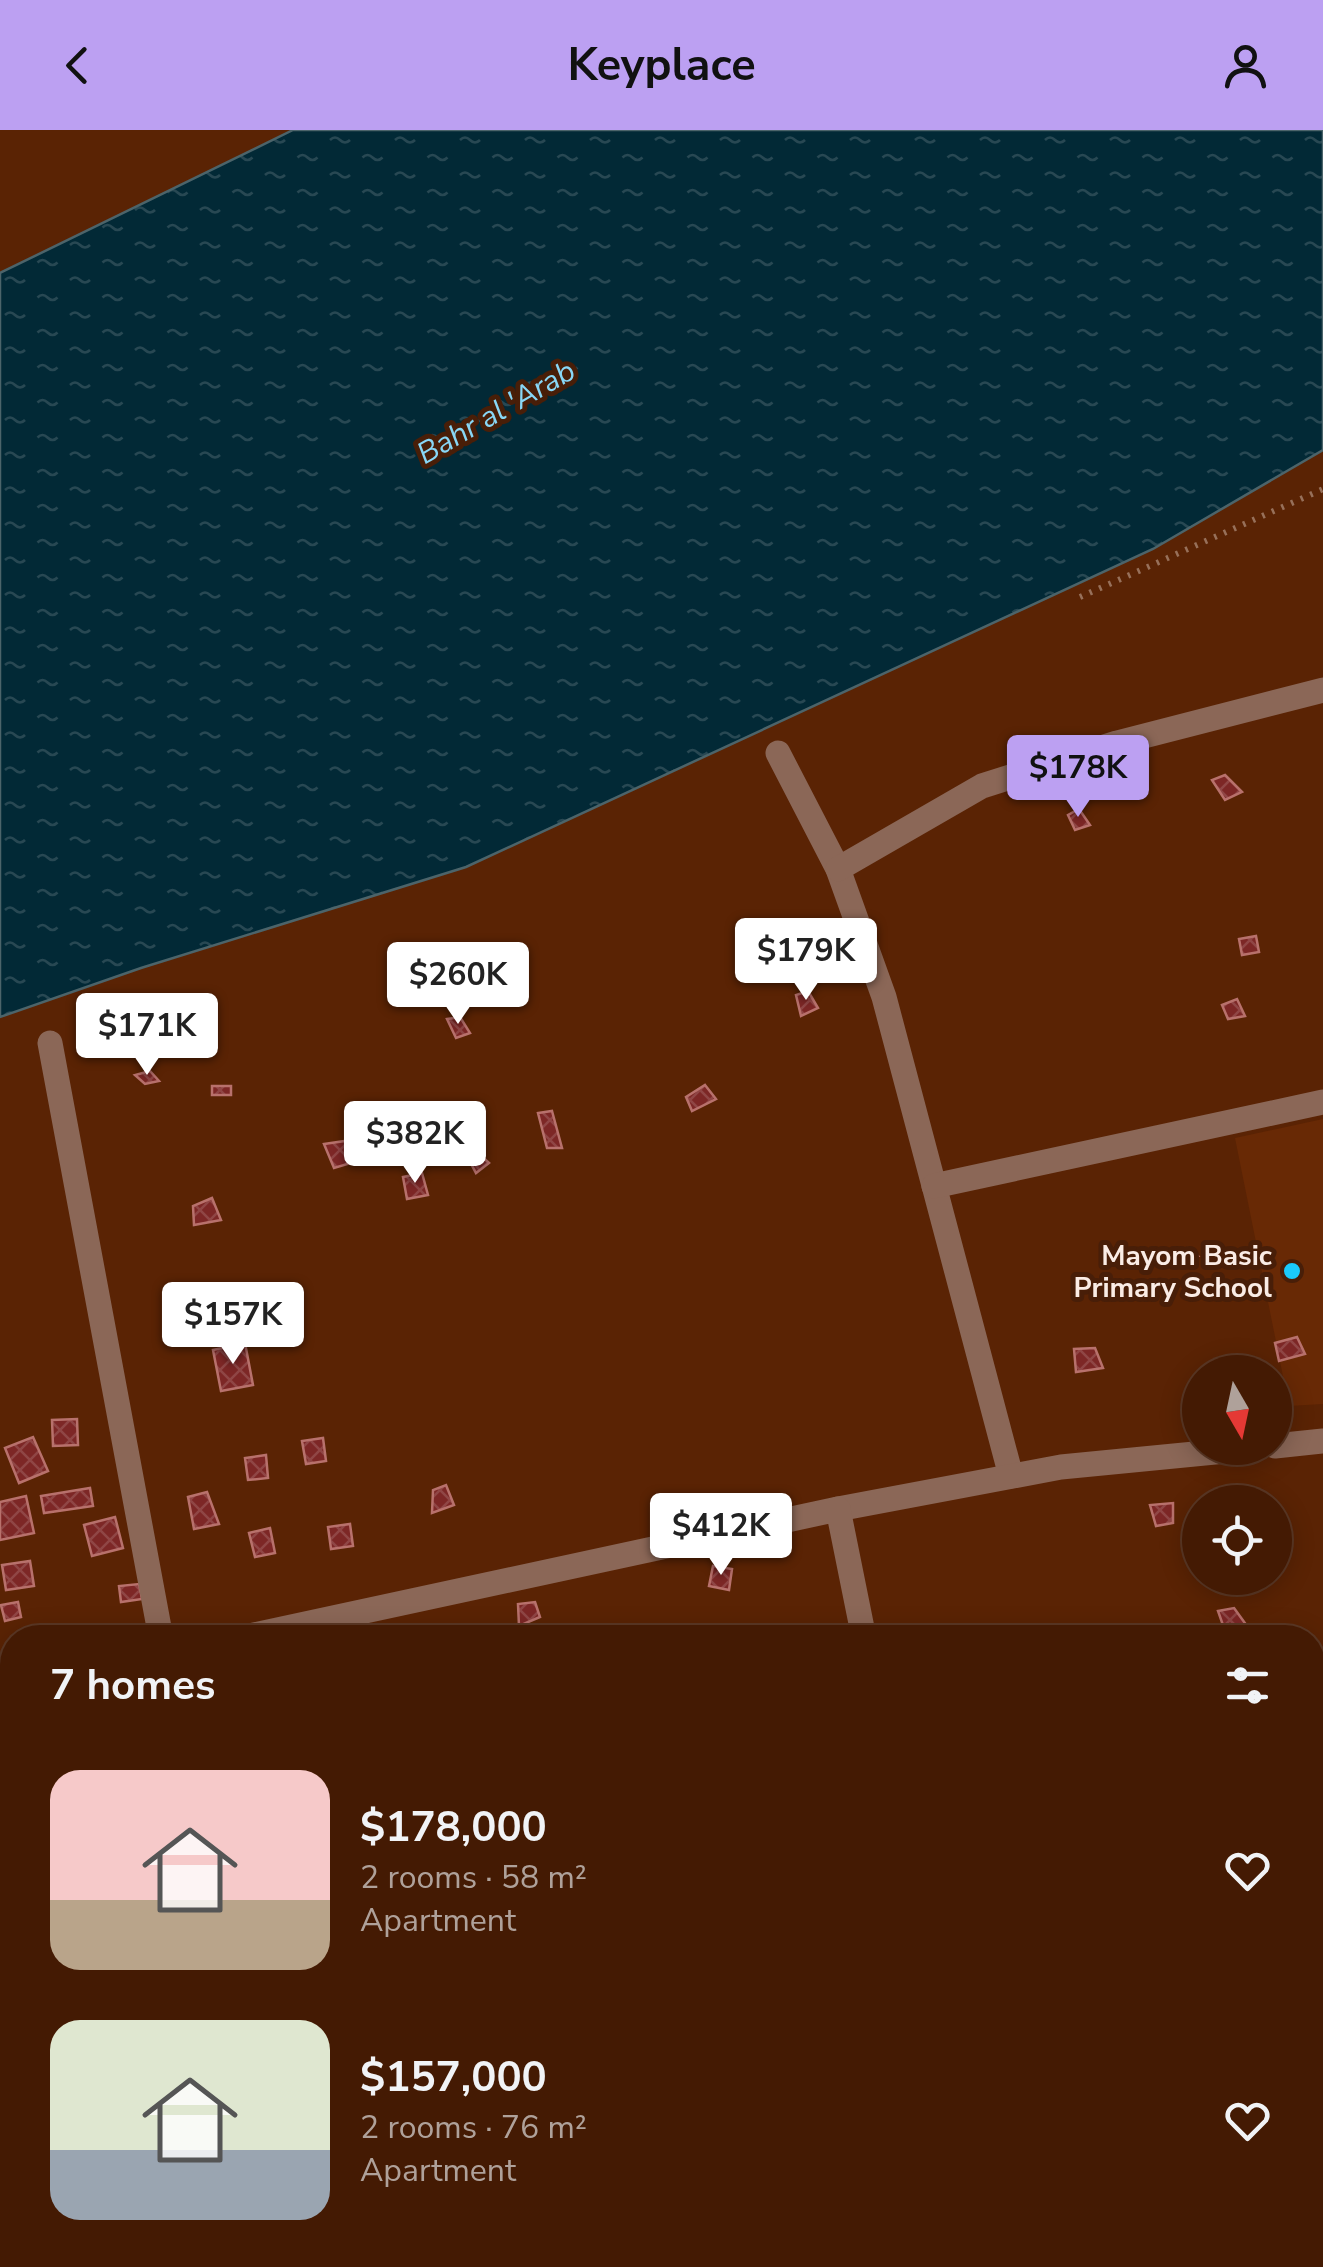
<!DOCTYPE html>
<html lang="en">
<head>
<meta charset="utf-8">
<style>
  body { margin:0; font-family:"Nunito Sans",sans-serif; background:#4b230d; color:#f1f3f6; height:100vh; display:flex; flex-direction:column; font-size:38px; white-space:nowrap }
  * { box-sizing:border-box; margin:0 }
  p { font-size:32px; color:#afa19a }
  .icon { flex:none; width:55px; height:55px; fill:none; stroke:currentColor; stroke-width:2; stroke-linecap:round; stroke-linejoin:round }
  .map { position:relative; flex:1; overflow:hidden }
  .sheet { position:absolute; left:0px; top:1495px; width:1325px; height:642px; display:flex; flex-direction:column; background:#441a03; border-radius:40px 40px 0 0; box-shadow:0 5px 25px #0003,0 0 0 2px #5c3825 }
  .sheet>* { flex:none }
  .needle { width:65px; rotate:171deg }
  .tools { position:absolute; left:1182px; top:1225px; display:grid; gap:20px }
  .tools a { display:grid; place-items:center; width:110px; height:110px; border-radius:50%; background:#441a03; box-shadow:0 5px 25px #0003,0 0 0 2px #5c3825; font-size:50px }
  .price { position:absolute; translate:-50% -85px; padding:0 22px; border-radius:10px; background:#fff; color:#222; font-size:32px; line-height:65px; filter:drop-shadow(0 2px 5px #0008) }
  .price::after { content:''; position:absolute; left:50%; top:60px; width:30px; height:22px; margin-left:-15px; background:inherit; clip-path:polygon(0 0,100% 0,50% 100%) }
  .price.selected { background:#bca0f2; color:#111 }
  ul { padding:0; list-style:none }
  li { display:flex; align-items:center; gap:30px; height:250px; padding:0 50px }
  li span { display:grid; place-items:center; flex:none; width:280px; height:200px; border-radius:30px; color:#555 }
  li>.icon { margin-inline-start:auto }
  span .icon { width:120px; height:120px; fill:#fffc; stroke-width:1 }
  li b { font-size:42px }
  h2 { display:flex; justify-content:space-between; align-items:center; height:120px; padding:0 50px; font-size:42px }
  header { display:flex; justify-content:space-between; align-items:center; height:130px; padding:0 50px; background:#bca0f2; color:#111; font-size:45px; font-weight:700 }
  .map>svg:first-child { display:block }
</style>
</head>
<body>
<header><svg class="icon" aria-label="back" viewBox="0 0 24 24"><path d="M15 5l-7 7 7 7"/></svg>Keyplace<svg class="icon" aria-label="person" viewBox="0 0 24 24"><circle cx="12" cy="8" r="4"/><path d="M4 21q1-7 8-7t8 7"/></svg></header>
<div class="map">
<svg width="1323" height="2137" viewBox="0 0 1323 2137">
  <defs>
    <pattern id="water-ripples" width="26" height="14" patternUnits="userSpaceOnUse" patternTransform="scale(2.5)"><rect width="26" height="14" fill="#022936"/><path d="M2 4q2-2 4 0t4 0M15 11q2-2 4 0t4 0" fill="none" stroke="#284853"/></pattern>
    <pattern id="building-cross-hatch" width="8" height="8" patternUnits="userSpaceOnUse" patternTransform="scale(2.5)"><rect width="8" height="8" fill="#7d2726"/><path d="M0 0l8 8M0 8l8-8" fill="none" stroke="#904645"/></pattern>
  </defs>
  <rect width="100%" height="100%" fill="#5a2304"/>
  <polygon fill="#682905" points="1323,989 1323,1274 1289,1276 1235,1008"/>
  <polygon fill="url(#water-ripples)" stroke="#4c646a" stroke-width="2.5" points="293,0 1323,0 1323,320 1153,419 466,737 141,838 0,887 0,143"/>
  <g fill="url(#building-cross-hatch)" stroke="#b8716c" stroke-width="2.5">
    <polygon points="1225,645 1242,662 1225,670 1212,650"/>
    <polygon points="1079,679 1090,695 1075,700 1068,685"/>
    <polygon points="1256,806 1259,822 1242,825 1239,809"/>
    <polygon points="808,861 818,878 801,886 796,865"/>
    <polygon points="1237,869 1245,886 1228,889 1222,875"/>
    <polygon points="460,887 470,903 456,908 447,889"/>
    <polygon points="150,941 159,951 145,954 135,945"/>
    <polygon points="705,955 716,969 692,981 686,967"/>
    <rect x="212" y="956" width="19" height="9"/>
    <polygon points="552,981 562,1018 547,1018 538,983"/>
    <polygon points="345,1011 351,1033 334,1038 324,1014"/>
    <polygon points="477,1022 489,1033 476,1043 469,1030"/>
    <polygon points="422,1043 428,1065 407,1069 403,1047"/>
    <polygon points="212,1068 221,1090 194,1095 193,1076"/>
    <polygon points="1188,1118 1198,1126 1175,1135 1174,1120"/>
    <polygon points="1297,1207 1305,1224 1279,1231 1275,1213"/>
    <polygon points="245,1213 253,1255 221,1261 213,1220"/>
    <polygon points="1095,1218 1103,1238 1076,1242 1074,1219"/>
    <polygon points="77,1289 78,1315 53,1316 52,1290"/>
    <polygon points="33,1307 48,1341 19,1353 5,1318"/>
    <polygon points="323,1308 326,1331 306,1334 302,1311"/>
    <polygon points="266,1325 268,1348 248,1350 245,1328"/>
    <polygon points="446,1355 454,1375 432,1383 433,1360"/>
    <polygon points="90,1358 93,1376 44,1383 41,1366"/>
    <polygon points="207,1362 219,1394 194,1399 188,1367"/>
    <polygon points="26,1366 34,1403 0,1410 0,1372"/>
    <polygon points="1173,1373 1173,1393 1156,1396 1150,1375"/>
    <polygon points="115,1387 123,1418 92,1426 84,1395"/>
    <polygon points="350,1394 353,1416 331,1419 328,1397"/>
    <polygon points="270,1398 275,1423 255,1427 249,1403"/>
    <polygon points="30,1431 34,1456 6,1460 2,1435"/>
    <polygon points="713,1436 732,1439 729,1460 709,1456"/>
    <polygon points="139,1454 142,1469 121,1472 119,1456"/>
    <polygon points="18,1472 21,1487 5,1491 1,1475"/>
    <polygon points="535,1472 540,1487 519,1496 518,1474"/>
    <polygon points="1234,1478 1247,1496 1225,1501 1218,1481"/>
    <polygon points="12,1600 12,1630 9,1632 2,1602"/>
    <polygon points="12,2040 12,2060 1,2062 0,2042"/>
    <rect x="1318" y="2083" width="5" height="31"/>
  </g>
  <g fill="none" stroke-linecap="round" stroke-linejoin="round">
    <polyline stroke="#97705a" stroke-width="6" stroke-dasharray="2.5 8" stroke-linecap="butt" points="1080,467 1323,359"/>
    <g stroke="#8b6757" stroke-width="25">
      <polyline points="778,623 838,739 884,867 1011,1346"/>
      <polyline points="838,739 982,656 1117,613 1323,560"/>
      <polyline points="50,913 161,1508"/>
      <polyline points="934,1056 1323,972"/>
      <polyline points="1275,1316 1323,1311"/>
      <polyline points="838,1379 1061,1337 1256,1318"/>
      <polyline points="240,1508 838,1379 864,1508"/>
      <polyline points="0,1554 12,1551"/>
      <polyline points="1312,1778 1323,1776"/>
      <polyline points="0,1882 12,1879"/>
      <polyline points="277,2125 279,2137"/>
      <polyline points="987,2125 989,2137"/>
      <polyline points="212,2137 257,2125"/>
    </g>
  </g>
  <circle fill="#1acafc" stroke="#481e08" stroke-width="4" cx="1292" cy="1141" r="10"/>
  <g text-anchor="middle" stroke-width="10" stroke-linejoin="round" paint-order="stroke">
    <g font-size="28" font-weight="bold" fill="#faece5" stroke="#481e08" text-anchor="end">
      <text x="1272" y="1135">Mayom Basic<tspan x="1272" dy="32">Primary School</tspan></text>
    </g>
    <g font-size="30" font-style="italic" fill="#88d7f6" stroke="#481e08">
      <text transform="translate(496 282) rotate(-30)" y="10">Bahr al 'Arab</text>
    </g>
  </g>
</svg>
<div class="tools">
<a><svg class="needle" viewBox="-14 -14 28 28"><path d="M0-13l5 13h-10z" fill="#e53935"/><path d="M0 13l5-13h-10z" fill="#afa19a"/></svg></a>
<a><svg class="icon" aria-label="locate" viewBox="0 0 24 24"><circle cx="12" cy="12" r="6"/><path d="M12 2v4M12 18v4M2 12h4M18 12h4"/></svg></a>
</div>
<b class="price selected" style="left:1078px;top:690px">$178K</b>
<b class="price" style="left:806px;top:873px">$179K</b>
<b class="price" style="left:458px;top:897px">$260K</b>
<b class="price" style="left:147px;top:948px">$171K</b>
<b class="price" style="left:415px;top:1056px">$382K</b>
<b class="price" style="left:233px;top:1237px">$157K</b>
<b class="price" style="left:721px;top:1448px">$412K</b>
<section class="sheet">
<h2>7 homes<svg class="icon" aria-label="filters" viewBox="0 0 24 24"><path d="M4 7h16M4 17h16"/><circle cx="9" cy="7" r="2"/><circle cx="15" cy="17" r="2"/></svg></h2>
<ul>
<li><span style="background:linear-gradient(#f6c9c9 65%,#b9a48a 0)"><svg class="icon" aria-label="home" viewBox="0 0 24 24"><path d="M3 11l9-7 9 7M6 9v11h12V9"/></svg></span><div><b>$178,000</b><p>2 rooms · 58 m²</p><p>Apartment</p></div><svg class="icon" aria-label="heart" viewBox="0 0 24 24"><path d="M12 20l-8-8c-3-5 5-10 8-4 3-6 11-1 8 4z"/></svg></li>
<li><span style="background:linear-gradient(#dfe7d0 65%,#9aa5b1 0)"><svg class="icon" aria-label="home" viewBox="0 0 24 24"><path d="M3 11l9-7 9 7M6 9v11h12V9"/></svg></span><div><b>$157,000</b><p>2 rooms · 76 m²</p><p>Apartment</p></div><svg class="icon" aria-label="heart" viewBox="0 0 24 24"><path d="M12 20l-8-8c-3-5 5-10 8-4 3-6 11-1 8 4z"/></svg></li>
</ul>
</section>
</div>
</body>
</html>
